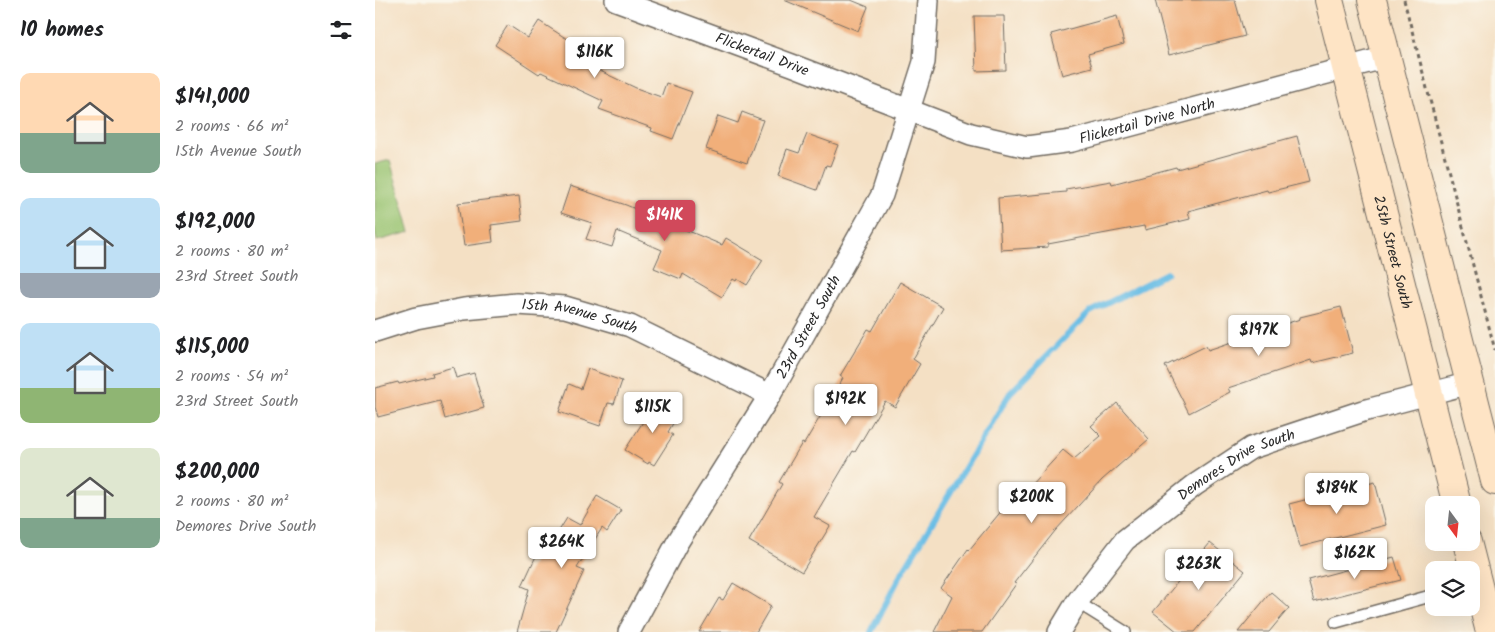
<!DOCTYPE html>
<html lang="en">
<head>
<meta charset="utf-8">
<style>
  body { margin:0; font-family:Kalam,sans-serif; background:#f2f2f2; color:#202124; height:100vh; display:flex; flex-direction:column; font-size:19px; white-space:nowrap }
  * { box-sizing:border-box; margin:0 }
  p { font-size:16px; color:#757577 }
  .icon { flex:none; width:28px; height:28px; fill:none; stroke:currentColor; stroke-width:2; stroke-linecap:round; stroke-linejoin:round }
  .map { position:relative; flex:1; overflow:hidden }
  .side { display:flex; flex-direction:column; background:#fff; width:375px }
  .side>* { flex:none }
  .needle { width:32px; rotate:165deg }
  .fabs { position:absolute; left:1050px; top:496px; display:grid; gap:10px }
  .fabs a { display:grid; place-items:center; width:55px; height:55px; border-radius:10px; background:#fff; box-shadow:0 5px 20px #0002; font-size:25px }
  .price { position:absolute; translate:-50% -42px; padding:0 11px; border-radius:5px; background:#fff; color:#222; font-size:16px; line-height:32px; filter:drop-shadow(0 1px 2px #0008) }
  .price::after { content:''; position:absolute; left:50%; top:30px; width:15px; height:11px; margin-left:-8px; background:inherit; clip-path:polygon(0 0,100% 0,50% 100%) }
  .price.current { background:#d1495b; color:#fff }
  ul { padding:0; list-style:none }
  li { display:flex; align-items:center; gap:15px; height:125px; padding:0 20px }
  li span { display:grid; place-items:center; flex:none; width:140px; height:100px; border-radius:10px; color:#555 }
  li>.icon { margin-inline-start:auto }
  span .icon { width:60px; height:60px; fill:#fffc; stroke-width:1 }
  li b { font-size:21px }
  h2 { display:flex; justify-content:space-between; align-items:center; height:60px; padding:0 20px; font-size:21px }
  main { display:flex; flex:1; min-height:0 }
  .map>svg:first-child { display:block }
</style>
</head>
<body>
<main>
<section class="side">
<h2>10 homes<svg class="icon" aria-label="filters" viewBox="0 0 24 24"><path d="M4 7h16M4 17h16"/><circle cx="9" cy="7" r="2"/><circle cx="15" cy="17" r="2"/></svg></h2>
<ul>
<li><span style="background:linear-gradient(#ffd9b3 60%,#7fa58c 0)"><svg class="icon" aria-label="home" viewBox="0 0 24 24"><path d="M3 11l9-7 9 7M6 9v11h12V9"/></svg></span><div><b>$141,000</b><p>2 rooms · 66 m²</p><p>15th Avenue South</p></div></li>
<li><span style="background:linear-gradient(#bfe0f5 75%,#9aa5b1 0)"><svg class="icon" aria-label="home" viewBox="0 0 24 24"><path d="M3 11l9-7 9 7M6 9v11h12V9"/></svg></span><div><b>$192,000</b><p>2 rooms · 80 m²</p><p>23rd Street South</p></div></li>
<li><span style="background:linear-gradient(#bfe0f5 65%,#8fb573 0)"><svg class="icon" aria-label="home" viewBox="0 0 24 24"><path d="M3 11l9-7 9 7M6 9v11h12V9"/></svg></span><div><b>$115,000</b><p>2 rooms · 54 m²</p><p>23rd Street South</p></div></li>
<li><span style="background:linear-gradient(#dfe7d0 70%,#7fa58c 0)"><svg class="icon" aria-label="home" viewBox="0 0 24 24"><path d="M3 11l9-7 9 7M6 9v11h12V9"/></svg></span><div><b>$200,000</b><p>2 rooms · 80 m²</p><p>Demores Drive South</p></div></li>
</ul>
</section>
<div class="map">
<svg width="1120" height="632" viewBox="0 0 1120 632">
  <rect width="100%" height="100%" fill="#fbf7ec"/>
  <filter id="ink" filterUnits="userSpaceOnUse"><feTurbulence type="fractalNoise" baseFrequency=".02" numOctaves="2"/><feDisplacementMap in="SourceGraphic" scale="10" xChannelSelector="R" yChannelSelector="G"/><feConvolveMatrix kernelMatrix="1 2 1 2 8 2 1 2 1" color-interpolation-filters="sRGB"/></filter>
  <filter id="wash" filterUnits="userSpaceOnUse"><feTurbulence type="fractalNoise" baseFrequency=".0096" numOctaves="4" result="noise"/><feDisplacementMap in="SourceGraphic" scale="20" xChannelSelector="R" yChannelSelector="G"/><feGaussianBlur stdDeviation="1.12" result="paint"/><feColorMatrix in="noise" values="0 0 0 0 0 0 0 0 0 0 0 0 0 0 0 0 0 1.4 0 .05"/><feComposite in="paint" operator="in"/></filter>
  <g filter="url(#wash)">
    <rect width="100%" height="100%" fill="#f4e0c4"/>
    <polygon fill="#97c26e" stroke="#61764c" points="15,160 35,232 2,241 0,233 0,164"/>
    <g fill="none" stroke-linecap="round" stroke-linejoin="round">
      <polyline stroke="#69bde5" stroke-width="6" points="496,632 524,578 635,393 715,312 792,273"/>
    </g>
    <g id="blocks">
      <g fill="#f1af7a">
        <polygon points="409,0 476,0 493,7 483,31"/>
        <polygon points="780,0 860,0 870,36 794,55"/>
        <polygon points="599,16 629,16 631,70 601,71"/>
        <polygon points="742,16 749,44 713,54 717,67 687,75 676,34"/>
        <polygon points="164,21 189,37 229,56 223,70 261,88 286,97 291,83 317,92 298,139 276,131 277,128 224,109 228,101 166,72 164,74 120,45 133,25 153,38"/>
        <polygon points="367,112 388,120 372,163 331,149 343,116 363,123"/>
        <polygon points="432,134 463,145 455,166 451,165 442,190 403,176 412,149 424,153"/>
        <polygon points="922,136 934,182 893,192 892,190 813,211 815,219 770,230 769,226 673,244 673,247 626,250 623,198 691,192 691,189 736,181 737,184 801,167 802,169"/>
        <polygon points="195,186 251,205 347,245 351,238 388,260 372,285 362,279 361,281 358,279 347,297 308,274 306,279 279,268 287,250 242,231 237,247 211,239 217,223 186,213"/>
        <polygon points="144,196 147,221 116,225 118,242 89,246 83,203"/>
        <polygon points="525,282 568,307 538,359 545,364 520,407 510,401 480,452 478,451 439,517 455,526 427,572 374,541 407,484 404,482 427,443 429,444 468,378 465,376 493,329 497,331"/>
        <polygon points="966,307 978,353 937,363 936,360 853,388 855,392 814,413 790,366 831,346 833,350 925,319 925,317"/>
        <polygon points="78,367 81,378 99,373 109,408 70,419 65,401 3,417 0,407 0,388 23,382 24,384 58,376 57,373"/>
        <polygon points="213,369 247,381 239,404 233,403 225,426 184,412 194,384 206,389"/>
        <polygon points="282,400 304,413 293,432 298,435 279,465 274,462 273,464 250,450"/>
        <polygon points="742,403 774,439 727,480 680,531 639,583 641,584 607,632 559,632 577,596 566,588 593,549 594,550 638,497 642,500 688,450 699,459 726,436 716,426"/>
        <polygon points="1000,482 1011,525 925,547 914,504"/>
        <polygon points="222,496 246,510 232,532 227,528 202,568 209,571 181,632 142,632 154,589 147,586 168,541 175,545 192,518 205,525"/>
        <polygon points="835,543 870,571 820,632 803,632 778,612"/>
        <polygon points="1019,557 1026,580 939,602 933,580"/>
        <polygon points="358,583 396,606 381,632 324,632 344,598 348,600"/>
        <polygon points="896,592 914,608 894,632 863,632"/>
      </g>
    </g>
  </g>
  <g filter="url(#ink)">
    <use href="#blocks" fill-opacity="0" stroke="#716a61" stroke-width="1"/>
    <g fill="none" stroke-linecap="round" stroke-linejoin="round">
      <g stroke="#716a61" stroke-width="14">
        <g id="service">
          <polyline points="702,602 750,632"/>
          <polyline points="961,622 1059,595"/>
        </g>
      </g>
      <g stroke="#716a61" stroke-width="24">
        <g id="minor">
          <path id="s1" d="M241,0l176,65 179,69 56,13 45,-6 315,-84"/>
          <path id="s2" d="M0,331l41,-13 48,-9 53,-5 48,3 65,19 140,69"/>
          <path id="s3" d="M254,632l48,-89 93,-148 112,-200 42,-133 4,-62"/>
          <path id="s4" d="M684,632l18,-30 48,-62 70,-55 56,-37 112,-37 107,-28"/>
        </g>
      </g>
      <g stroke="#716a61" stroke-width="30">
        <g id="secondary">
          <path id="s5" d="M954,0l128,505"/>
          <polyline points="997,0 1120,481"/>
          <polyline points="1092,542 1115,632"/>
        </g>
      </g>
      <polyline stroke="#716a61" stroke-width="3" stroke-dasharray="4 4" stroke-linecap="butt" points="1029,0 1120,350"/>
      <use href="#service" stroke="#fff" stroke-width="11"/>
      <use href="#minor" stroke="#fff" stroke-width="21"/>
      <use href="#secondary" stroke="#fee4c5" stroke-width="28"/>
    </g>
  </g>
  <g text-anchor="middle" stroke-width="4.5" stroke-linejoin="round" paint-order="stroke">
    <g font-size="15" fill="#2b2b2b" stroke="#fbf7ec">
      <text dy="5" stroke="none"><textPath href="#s1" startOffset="156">Flickertail Drive</textPath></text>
      <text dy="5" stroke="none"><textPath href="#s1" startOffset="560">Flickertail Drive North</textPath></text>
      <text dy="5" stroke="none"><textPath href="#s5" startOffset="260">25th Street South</textPath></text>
      <text dy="5" stroke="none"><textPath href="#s2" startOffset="209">15th Avenue South</textPath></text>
      <text dy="5" stroke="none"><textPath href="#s3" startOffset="354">23rd Street South</textPath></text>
      <text dy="5" stroke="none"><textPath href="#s4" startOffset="249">Demores Drive South</textPath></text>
    </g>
  </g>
</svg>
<div class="fabs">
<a><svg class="needle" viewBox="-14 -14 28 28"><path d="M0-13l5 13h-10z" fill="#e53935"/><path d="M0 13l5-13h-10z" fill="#757577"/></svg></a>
<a><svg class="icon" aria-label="layers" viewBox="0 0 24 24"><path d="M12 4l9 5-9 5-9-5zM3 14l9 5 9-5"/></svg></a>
</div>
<b class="price" style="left:220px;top:79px">$116K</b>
<b class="price current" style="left:290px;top:242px">$141K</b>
<b class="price" style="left:884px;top:357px">$197K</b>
<b class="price" style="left:471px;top:426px">$192K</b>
<b class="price" style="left:278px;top:434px">$115K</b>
<b class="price" style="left:962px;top:515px">$184K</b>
<b class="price" style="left:657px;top:524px">$200K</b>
<b class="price" style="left:187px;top:569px">$264K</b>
<b class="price" style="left:980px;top:580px">$162K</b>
<b class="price" style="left:824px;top:591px">$263K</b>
</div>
</main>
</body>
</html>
